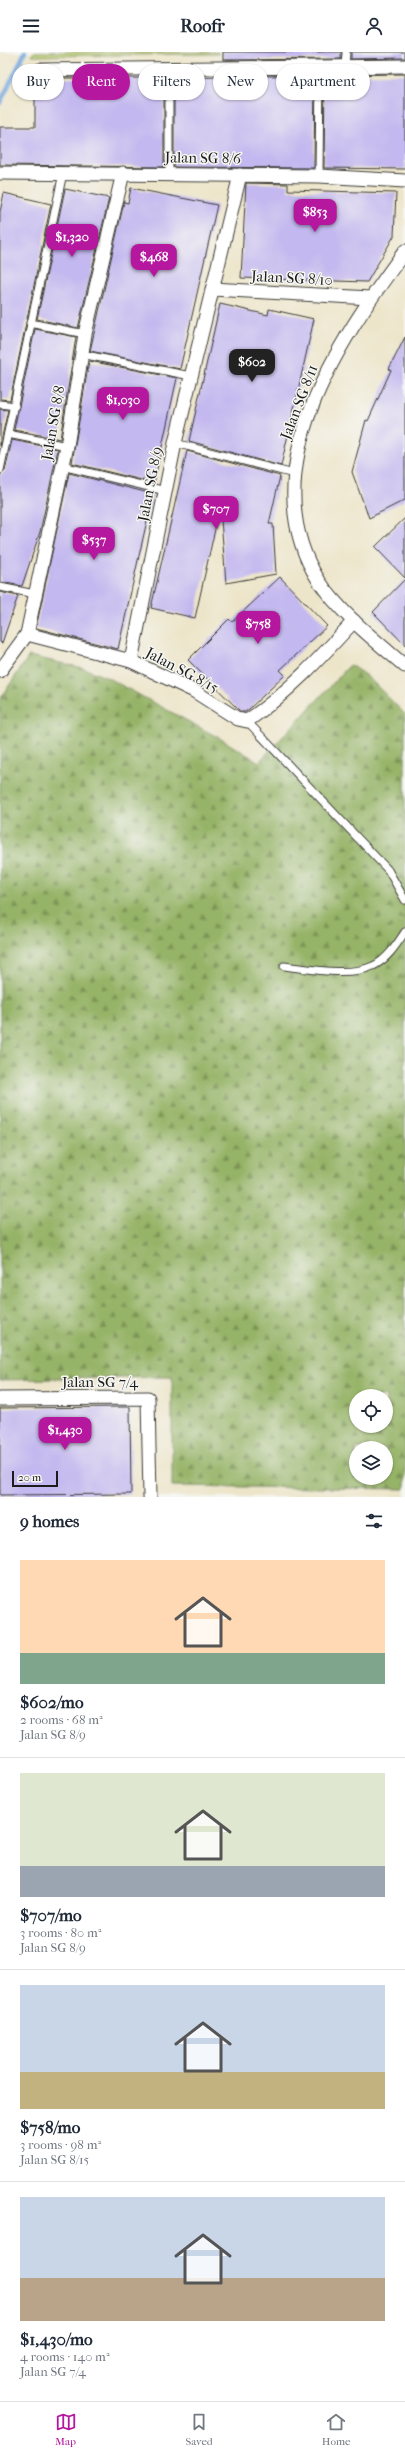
<!DOCTYPE html>
<html lang="en">
<head>
<meta charset="utf-8">
<style>
  body { margin:0; font-family:"IM FELL French Canon",serif; background:#f2f2f3; color:#1f2937; height:100vh; display:flex; flex-direction:column; font-size:15px; white-space:nowrap }
  * { box-sizing:border-box; margin:0 }
  p { font-size:13px; color:#747a83 }
  .icon { flex:none; width:22px; height:22px; fill:none; stroke:currentColor; stroke-width:2; stroke-linecap:round; stroke-linejoin:round }
  .map { position:relative; height:1445px; overflow:hidden }
  .side { display:flex; flex-direction:column; background:#fff; flex:1 }
  .side>* { flex:none }
  .top-card { position:absolute; left:12px; top:12px; width:381px; height:36px; display:flex; gap:8px }
  .buttons { position:absolute; left:349px; top:1337px; display:grid; gap:8px }
  .buttons a { display:grid; place-items:center; width:44px; height:44px; border-radius:50%; background:#fff; box-shadow:0 1px 3px #0004; font-size:20px }
  .scale { position:absolute; left:12px; bottom:10px; width:46px; box-sizing:border-box; padding-left:4px; border:2px solid #1c1c1c; border-top:0; font-size:11px; line-height:14px; white-space:nowrap; color:#1c1c1c; -webkit-text-stroke:3px #f6f6f2; paint-order:stroke }
  .price { position:absolute; translate:-50% -34px; padding:0 9px; border-radius:8px; background:#b5179e; color:#fff; font-size:13px; line-height:26px; filter:drop-shadow(0 1px 2px #0008) }
  .price::after { content:''; position:absolute; left:50%; top:24px; width:12px; height:9px; margin-left:-6px; background:inherit; clip-path:polygon(0 0,100% 0,50% 100%) }
  .price.on { background:#222; color:#fff }
  ul { padding:0; list-style:none }
  li { display:grid; align-content:center; gap:8px; height:212px; padding:0 20px }
  li+li { border-top:1px solid #e0e1e3 }
  li span { display:grid; place-items:center; height:124px; border-radius:0px; color:#555 }
  li>.icon { margin-inline-start:auto }
  span .icon { width:72px; height:72px; fill:#fffc; stroke-width:1 }
  li b { font-size:17px }
  h2 { display:flex; justify-content:space-between; align-items:center; height:48px; padding:0 20px; font-size:17px }
  .chip { padding:0 14px; border-radius:18px; background:#fff; box-shadow:0 1px 3px #0004; font-size:14px; line-height:36px }
  .chip.on { background:#b5179e; color:#fff }
  header { display:flex; justify-content:space-between; align-items:center; height:52px; padding:0 20px; background:#fff; font-size:18px; font-weight:700 }
  .menu { display:flex; justify-content:space-around; align-items:center; height:56px; border-top:1px solid #e0e1e3; background:#fff; font-size:11px; color:#747a83 }
  .menu a { display:grid; justify-items:center; gap:2px }
  .menu .on { color:#b5179e }
  .map>svg:first-child { display:block }
</style>
</head>
<body>
<header><svg class="icon" aria-label="menu" viewBox="0 0 24 24"><path d="M4 6h16M4 12h16M4 18h16"/></svg>Roofr<svg class="icon" aria-label="person" viewBox="0 0 24 24"><circle cx="12" cy="8" r="4"/><path d="M4 21q1-7 8-7t8 7"/></svg></header>
<div class="map">
<svg width="405" height="1445" viewBox="0 0 405 1445">
  <defs>
    <pattern id="forest-firs" width="22" height="20" patternUnits="userSpaceOnUse"><rect width="22" height="20" fill="#96b467"/><path d="M5 1l3.5 6h-7zM16 11l3.5 6h-7z" fill="#7a9254"/></pattern>
    <pattern id="park-tufts" width="24" height="20" patternUnits="userSpaceOnUse"><rect width="24" height="20" fill="#bdd276"/><path d="M3 7l-1-3M5 7V3M7 7l1-3M15 17l-1-3M17 17v-4M19 17l1-3" fill="none" stroke="#a2b466"/></pattern>
  </defs>
  <rect width="100%" height="100%" fill="#f6f6f2"/>
  <filter id="ink" filterUnits="userSpaceOnUse"><feTurbulence type="fractalNoise" baseFrequency=".025" numOctaves="2"/><feDisplacementMap in="SourceGraphic" scale="8" xChannelSelector="R" yChannelSelector="G"/><feConvolveMatrix kernelMatrix="1 2 1 2 8 2 1 2 1" color-interpolation-filters="sRGB"/></filter>
  <filter id="wash" filterUnits="userSpaceOnUse"><feTurbulence type="fractalNoise" baseFrequency=".012" numOctaves="4" result="noise"/><feDisplacementMap in="SourceGraphic" scale="16" xChannelSelector="R" yChannelSelector="G"/><feGaussianBlur stdDeviation="0.9" result="paint"/><feColorMatrix in="noise" values="0 0 0 0 0 0 0 0 0 0 0 0 0 0 0 0 0 1.4 0 .05"/><feComposite in="paint" operator="in"/></filter>
  <g filter="url(#wash)">
    <rect width="100%" height="100%" fill="#ede5c9"/>
    <path fill="url(#forest-firs)" stroke="#596842" fill-rule="evenodd" d="M29,604l54,12 25,10 113,61 38,23 91,-97 18,12 37,37v775l-233,-3v-109l-172,3v-681zM356,1344h30v30h-30zM356,1396h30v30h-30z"/>
    <polygon fill="url(#park-tufts)" stroke="#6c7749" points="34,0 218,0 218,2 31,4"/>
    <g fill="none" stroke-linecap="round" stroke-linejoin="round">
      <polyline stroke="#70a4dd" stroke-width="4.5" points="0,51 25,0"/>
    </g>
    <g id="blocks">
      <g fill="#c3b8ef">
        <polygon points="223,0 341,0 341,7 223,8"/>
        <polygon points="351,0 405,0 405,6 351,7"/>
        <polygon points="405,22 405,117 324,116 325,23"/>
        <polygon points="315,23 314,116 174,115 174,26"/>
        <polygon points="35,26 164,26 164,115 0,113 0,75 35,75"/>
        <polygon points="246,131 288,132 288,138 396,141 394,184 367,230 241,226"/>
        <polygon points="131,136 217,153 180,317 90,299 124,150 128,151"/>
        <polygon points="65,137 109,146 78,276 37,267"/>
        <polygon points="4,141 51,152 10,348 0,347 0,160"/>
        <polygon points="220,252 268,263 269,257 314,267 281,414 189,389"/>
        <polygon points="35,277 76,285 60,387 14,378"/>
        <polygon points="405,285 405,448 369,466 352,420 366,368 368,369 391,318 389,317"/>
        <polygon points="89,309 177,326 154,431 72,411"/>
        <polygon points="0,357 8,358 0,394"/>
        <polygon points="12,388 58,397 40,480 22,534 0,530 0,423 5,419"/>
        <polygon points="187,399 280,424 269,472 273,472 276,522 226,531 220,455 195,566 151,556"/>
        <polygon points="69,421 153,442 118,597 36,576"/>
        <polygon points="405,466 405,526 375,495"/>
        <polygon points="280,525 327,574 280,618 285,623 249,657 245,660 241,660 188,608 229,567 232,570"/>
        <polygon points="405,527 405,593 373,560"/>
        <polygon points="0,540 18,544 2,591 0,590"/>
        <polygon points="130,1355 131,1442 0,1443 0,1356"/>
      </g>
    </g>
  </g>
  <g filter="url(#ink)">
    <use href="#blocks" fill-opacity="0" stroke="#3b3a36" stroke-width="1"/>
    <g fill="none" stroke-linecap="round" stroke-linejoin="round">
      <g stroke="#3b3a36" stroke-width="9">
        <g id="service">
          <polyline points="345,15 346,0"/>
          <polyline points="169,16 169,121"/>
          <polyline points="319,124 320,15"/>
          <polyline points="30,271 85,282"/>
          <polyline points="81,302 191,324"/>
          <polyline points="0,352 15,354"/>
          <polyline points="8,382 67,394"/>
          <polyline points="175,391 294,422"/>
          <polyline points="62,414 166,439"/>
          <polyline points="0,418 63,121"/>
          <polyline points="0,535 35,542"/>
          <polyline points="247,669 388,818 405,848"/>
          <path d="M284,914c26,3 65,11 89,0 14,-6 24,-22 32,-34"/>
        </g>
      </g>
      <g stroke="#3b3a36" stroke-width="15">
        <g id="minor">
          <polyline points="40,18 405,14"/>
          <polyline points="0,121 319,124 405,129"/>
          <path d="M405,199c-65,88 -156,220 -86,330 21,32 57,60 86,85"/>
          <polyline points="212,237 370,246"/>
          <path d="M27,582l104,27 63,30 44,28 9,2c40,-27 74,-64 107,-100"/>
          <polyline points="131,609 175,391 240,123"/>
          <polyline points="0,619 27,582 67,394 85,282 123,121"/>
          <polyline points="0,1347 148,1346 150,1445"/>
        </g>
      </g>
      <use href="#service" stroke="#fff" stroke-width="7"/>
      <use href="#minor" stroke="#fff" stroke-width="13"/>
    </g>
  </g>
  <g text-anchor="middle" stroke-width="3" stroke-linejoin="round" paint-order="stroke">
    <g font-size="15" fill="#1c1c1c" stroke="#f6f6f2">
      <text transform="translate(203 106) rotate(1)" y="5">Jalan SG 8/6</text>
      <text transform="translate(292 226) rotate(3)" y="5">Jalan SG 8/10</text>
      <text transform="translate(299 350) rotate(-69)" y="5">Jalan SG 8/11</text>
      <text transform="translate(53 371) rotate(-80)" y="5">Jalan SG 8/8</text>
      <text transform="translate(150 432) rotate(-79)" y="5">Jalan SG 8/9</text>
      <text transform="translate(182 618) rotate(28)" y="5">Jalan SG 8/15</text>
      <text x="100" y="1335">Jalan SG 7/4</text>
    </g>
  </g>
</svg>
<div class="buttons">
<a><svg class="icon" aria-label="locate" viewBox="0 0 24 24"><circle cx="12" cy="12" r="6"/><path d="M12 2v4M12 18v4M2 12h4M18 12h4"/></svg></a>
<a><svg class="icon" aria-label="layers" viewBox="0 0 24 24"><path d="M12 4l9 5-9 5-9-5zM3 14l9 5 9-5"/></svg></a>
</div>
<div class="scale">20 m</div>
<b class="price" style="left:315px;top:181px">$853</b>
<b class="price" style="left:72px;top:206px">$1,320</b>
<b class="price" style="left:154px;top:226px">$468</b>
<b class="price on" style="left:252px;top:331px">$602</b>
<b class="price" style="left:123px;top:369px">$1,030</b>
<b class="price" style="left:216px;top:478px">$707</b>
<b class="price" style="left:94px;top:509px">$537</b>
<b class="price" style="left:258px;top:593px">$758</b>
<b class="price" style="left:65px;top:1399px">$1,430</b>
<div class="top-card">
<a class="chip">Buy</a>
<a class="chip on">Rent</a>
<a class="chip">Filters</a>
<a class="chip">New</a>
<a class="chip">Apartment</a>
</div>
</div>
<section class="side">
<h2>9 homes<svg class="icon" aria-label="filters" viewBox="0 0 24 24"><path d="M4 7h16M4 17h16"/><circle cx="9" cy="7" r="2"/><circle cx="15" cy="17" r="2"/></svg></h2>
<ul>
<li><span style="background:linear-gradient(#ffd9b3 75%,#7fa58c 0)"><svg class="icon" aria-label="home" viewBox="0 0 24 24"><path d="M3 11l9-7 9 7M6 9v11h12V9"/></svg></span><div><b>$602/mo</b><p>2 rooms · 68 m²</p><p>Jalan SG 8/9</p></div></li>
<li><span style="background:linear-gradient(#dfe7d0 75%,#9aa5b1 0)"><svg class="icon" aria-label="home" viewBox="0 0 24 24"><path d="M3 11l9-7 9 7M6 9v11h12V9"/></svg></span><div><b>$707/mo</b><p>3 rooms · 80 m²</p><p>Jalan SG 8/9</p></div></li>
<li><span style="background:linear-gradient(#c9d6e8 70%,#c2b280 0)"><svg class="icon" aria-label="home" viewBox="0 0 24 24"><path d="M3 11l9-7 9 7M6 9v11h12V9"/></svg></span><div><b>$758/mo</b><p>3 rooms · 98 m²</p><p>Jalan SG 8/15</p></div></li>
<li><span style="background:linear-gradient(#c9d6e8 65%,#b9a48a 0)"><svg class="icon" aria-label="home" viewBox="0 0 24 24"><path d="M3 11l9-7 9 7M6 9v11h12V9"/></svg></span><div><b>$1,430/mo</b><p>4 rooms · 140 m²</p><p>Jalan SG 7/4</p></div></li>
</ul>
</section>
<nav class="menu">
<a class="on"><svg class="icon" aria-label="map" viewBox="0 0 24 24"><path d="M3 6l6-2 6 2 6-2v14l-6 2-6-2-6 2zM9 4v14M15 6v14"/></svg>Map</a>
<a><svg class="icon" aria-label="saved" viewBox="0 0 24 24"><path d="M7 4h10v16l-5-4-5 4z"/></svg>Saved</a>
<a><svg class="icon" aria-label="home" viewBox="0 0 24 24"><path d="M3 11l9-7 9 7M6 9v11h12V9"/></svg>Home</a>
</nav>
</body>
</html>
